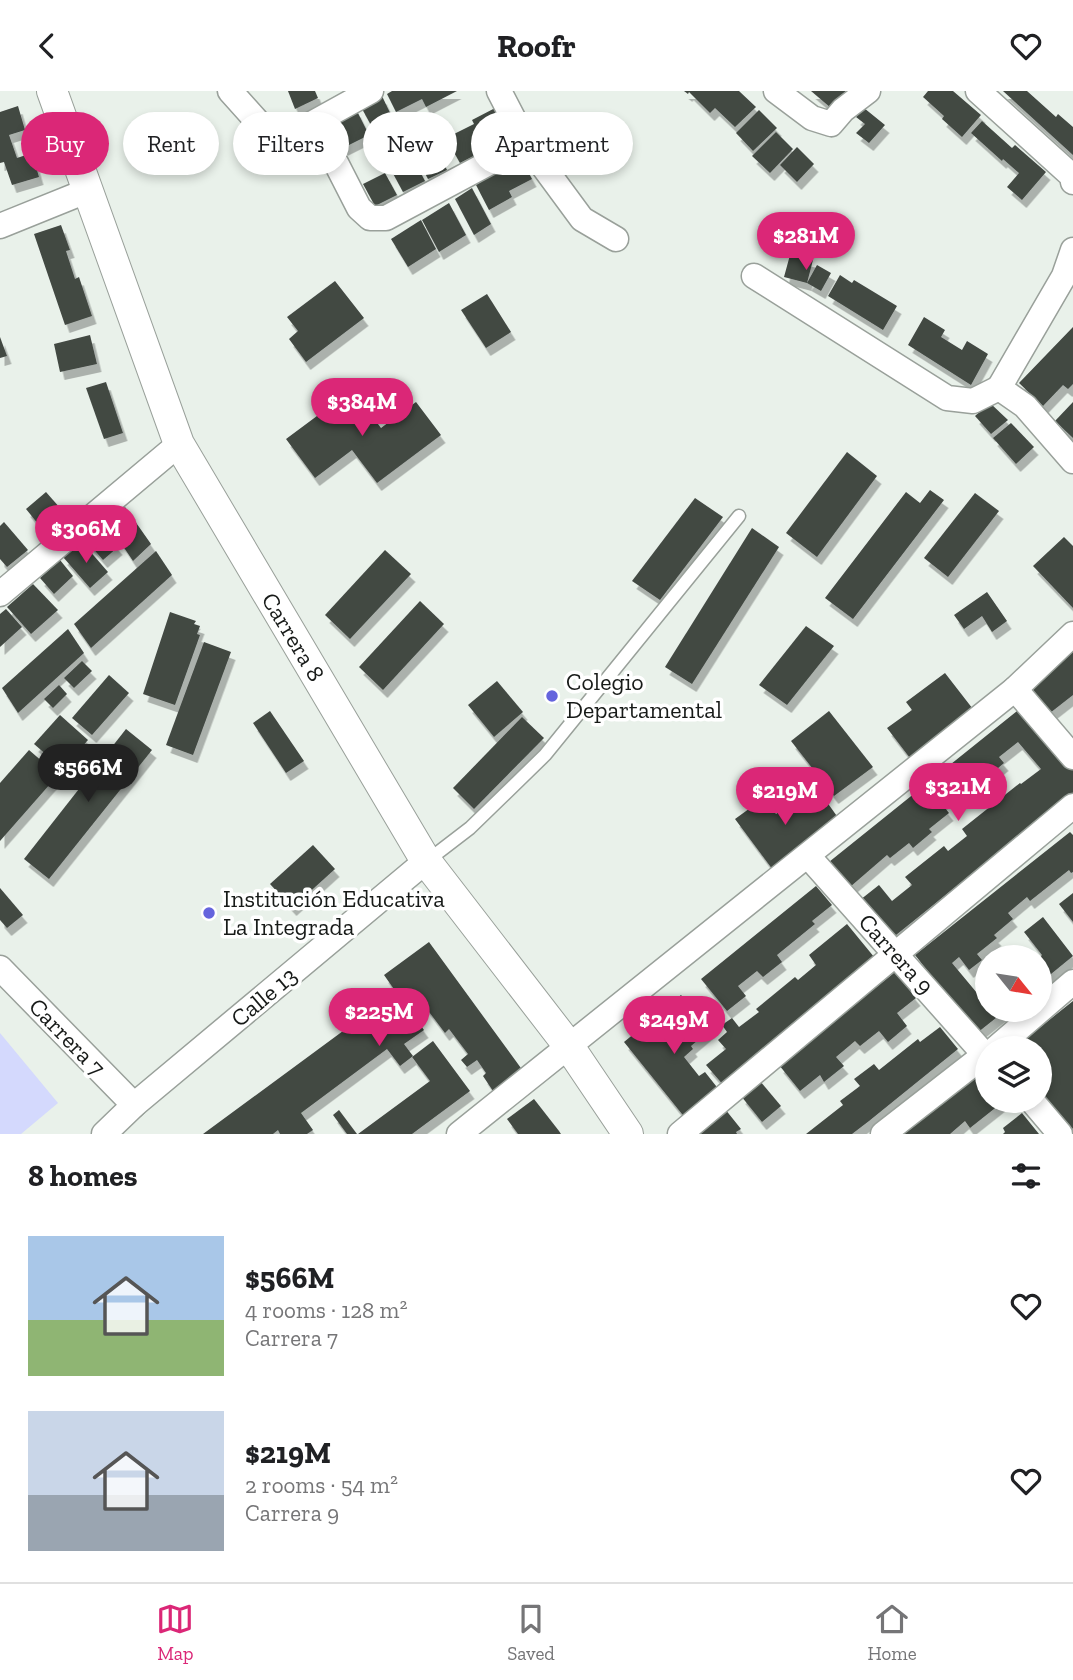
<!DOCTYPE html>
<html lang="en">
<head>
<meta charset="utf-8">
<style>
  body { margin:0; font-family:"Zilla Slab",serif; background:#f6f6f6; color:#202124; height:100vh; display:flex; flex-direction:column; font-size:26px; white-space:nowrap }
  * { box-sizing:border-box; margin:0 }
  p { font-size:23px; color:#757577 }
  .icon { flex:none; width:38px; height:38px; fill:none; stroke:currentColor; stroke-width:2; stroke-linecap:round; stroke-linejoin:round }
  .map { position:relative; height:1043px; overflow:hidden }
  .details { display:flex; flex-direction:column; background:#fff; flex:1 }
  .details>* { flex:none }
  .top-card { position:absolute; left:21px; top:21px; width:700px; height:63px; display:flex; gap:14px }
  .needle { width:46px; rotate:120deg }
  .controls { position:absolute; left:975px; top:854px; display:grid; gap:14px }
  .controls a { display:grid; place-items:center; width:77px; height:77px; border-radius:50%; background:#fff; box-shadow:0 4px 10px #0003; font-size:35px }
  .price { position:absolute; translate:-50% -60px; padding:0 16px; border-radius:24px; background:#db2777; color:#fff; font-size:23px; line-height:46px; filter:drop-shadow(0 2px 4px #0008) }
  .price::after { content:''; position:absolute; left:50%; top:42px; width:21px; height:16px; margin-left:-10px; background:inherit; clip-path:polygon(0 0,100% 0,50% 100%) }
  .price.active { background:#222; color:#fff }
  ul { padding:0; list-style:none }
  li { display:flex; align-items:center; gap:21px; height:175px; padding:0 28px }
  li span { display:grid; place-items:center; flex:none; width:196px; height:140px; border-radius:0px; color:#555 }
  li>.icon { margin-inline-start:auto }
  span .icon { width:84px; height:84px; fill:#fffc; stroke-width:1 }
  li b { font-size:30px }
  h2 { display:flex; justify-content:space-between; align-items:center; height:84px; padding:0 28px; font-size:30px }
  .pill { padding:0 24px; border-radius:32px; background:#fff; box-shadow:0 4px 10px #0003; font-size:24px; line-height:63px }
  .pill.active { background:#db2777; color:#fff }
  header { display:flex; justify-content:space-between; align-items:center; height:91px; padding:0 28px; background:#fff; font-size:32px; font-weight:800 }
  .menu { display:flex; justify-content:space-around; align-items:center; height:98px; border-top:2px solid #e0e0e0; background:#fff; font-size:19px; color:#757577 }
  .menu a { display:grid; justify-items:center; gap:4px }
  .menu .active { color:#db2777 }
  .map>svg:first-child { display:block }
</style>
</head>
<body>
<header><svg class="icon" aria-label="back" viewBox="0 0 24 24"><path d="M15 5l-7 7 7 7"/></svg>Roofr<svg class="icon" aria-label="heart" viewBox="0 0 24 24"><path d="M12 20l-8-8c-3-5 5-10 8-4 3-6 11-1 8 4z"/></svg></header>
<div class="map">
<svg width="1073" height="1043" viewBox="0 0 1073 1043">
  <defs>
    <filter id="shadow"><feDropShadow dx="4.5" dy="8" stdDeviation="0" flood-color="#0004"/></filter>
  </defs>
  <rect width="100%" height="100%" fill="#e9f1ea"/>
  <polygon fill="#d4d9fd" points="0,942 58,1012 21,1043 0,1043"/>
  <g fill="#424843" filter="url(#shadow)">
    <polygon points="288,0 315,0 318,7 295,18"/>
    <polygon points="392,0 457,0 426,16 422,8 396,21 387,3"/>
    <polygon points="684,0 739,0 756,16 735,36 715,17 710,22 689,1 688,3"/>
    <polygon points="811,0 846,0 831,17"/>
    <polygon points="928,0 953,0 981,24 962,46 942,28 944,25 923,6"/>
    <polygon points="1003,0 1027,0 1056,26 1058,23 1073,36 1073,64"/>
    <polygon points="382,5 392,26 372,36 361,16"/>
    <polygon points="18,15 25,39 9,44 17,67 32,62 39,86 12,94 4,71 0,72 0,21"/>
    <polygon points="499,15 515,45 460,72 446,47 474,33 472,29"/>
    <polygon points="864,17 885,34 869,52 856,42 865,33 856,26"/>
    <polygon points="356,18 369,44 343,57 330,31"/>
    <polygon points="759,19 777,37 753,60 736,42"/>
    <polygon points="982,30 1012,57 1015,54 1046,81 1022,109 1007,96 1019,82 1003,68 1002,70 971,42"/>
    <polygon points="776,41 793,58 770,82 752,65"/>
    <polygon points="431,50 447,79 428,88 413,59"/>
    <polygon points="797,56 814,73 797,91 780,74"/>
    <polygon points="411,64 425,90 403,101 389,75"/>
    <polygon points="520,66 532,88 509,100 512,106 489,119 476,94"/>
    <polygon points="385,82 397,104 375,115 363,93"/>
    <polygon points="472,97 491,133 474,144 455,108"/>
    <polygon points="449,112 466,144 439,161 422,129"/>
    <polygon points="421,129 436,158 408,176 391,148"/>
    <polygon points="61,134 70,159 66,160 75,188 79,186 92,225 65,234 34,143"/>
    <polygon points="790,164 813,169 807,192 817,174 831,182 821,200 807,192 784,186"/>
    <polygon points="840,184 852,192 854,189 897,215 883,239 828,205"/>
    <polygon points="335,190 364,227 306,271 289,248 298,240 287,226"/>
    <polygon points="487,203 511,241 486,257 461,219"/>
    <polygon points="924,226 945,239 941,246 962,259 967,250 988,263 971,294 908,254"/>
    <polygon points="1073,236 1073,293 1068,298 1063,294 1043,315 1019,292"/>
    <polygon points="90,244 97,273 60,281 54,253"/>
    <polygon points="0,246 7,265 0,267"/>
    <polygon points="106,291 123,342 104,348 86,297"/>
    <polygon points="352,299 381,337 416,311 441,344 377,392 352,359 315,387 286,348"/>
    <polygon points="1073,311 1073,347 1055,330"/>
    <polygon points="990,312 1008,329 991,343 975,325"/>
    <polygon points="1011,332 1034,356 1016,373 993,347"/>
    <polygon points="847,361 877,385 817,466 786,442"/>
    <polygon points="930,399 944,409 853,528 825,507 906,401 920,412"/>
    <polygon points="46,401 68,426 47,444 26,418"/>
    <polygon points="975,402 999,420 948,486 924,467"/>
    <polygon points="695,407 723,426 660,509 632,490"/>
    <polygon points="125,416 151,453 133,470 119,449 121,447 110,430"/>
    <polygon points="4,431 28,459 7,476 0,468 0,435"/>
    <polygon points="99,434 118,456 103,469 84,447"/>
    <polygon points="752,437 779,456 692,593 665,576"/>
    <polygon points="1064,446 1073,455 1073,517 1033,475"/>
    <polygon points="81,450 108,481 90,497 63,466"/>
    <polygon points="385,459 411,483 350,548 325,524"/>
    <polygon points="156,460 172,484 91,557 74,533"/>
    <polygon points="60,469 73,485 54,503 40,487"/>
    <polygon points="33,493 58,519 31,543 7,516"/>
    <polygon points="987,501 1007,530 992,541 982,525 964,538 954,524"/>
    <polygon points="420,510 444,533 383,599 359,576"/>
    <polygon points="6,518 22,536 0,556 0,523"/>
    <polygon points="170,521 196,530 194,533 200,535 197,543 200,544 175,614 143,603"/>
    <polygon points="806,535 834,555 787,614 759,594"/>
    <polygon points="68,538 84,562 18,622 2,597"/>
    <polygon points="204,551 231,561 193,664 166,654"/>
    <polygon points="1073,560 1073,604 1050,622 1028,595"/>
    <polygon points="82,570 92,580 74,597 64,587"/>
    <polygon points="945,582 976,622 913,671 887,637 912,619 906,611"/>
    <polygon points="109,584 129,602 92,644 72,627"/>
    <polygon points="497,590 523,621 494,646 468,614"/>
    <polygon points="59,594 67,603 53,617 44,608"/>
    <polygon points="1022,616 1073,679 1073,702 891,848 860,809 879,794 892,810 912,794 905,786 944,755 948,760 967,745 962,738 1020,692 1021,693 1041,678 1018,651 999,666 1004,672 985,688 980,682 941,712 949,722 929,738 932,741 913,757 909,752 890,767 887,764 850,796 829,771"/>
    <polygon points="270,620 304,670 286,682 253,632"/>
    <polygon points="829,620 873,676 834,705 791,650"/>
    <polygon points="60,624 88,649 63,678 34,653"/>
    <polygon points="522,626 544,647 474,718 453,697"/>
    <polygon points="126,638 152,659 49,788 24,768"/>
    <polygon points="29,659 58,684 0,750 0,692"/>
    <polygon points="787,693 807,720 824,707 839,728 773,779 735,728 764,707 776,723 789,714 779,699"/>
    <polygon points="1070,741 1073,744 1073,781 1071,782 1069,779 1030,810 1027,806 1008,822 1013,828 994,844 997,847 977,863 982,869 969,879 959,866 952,872 977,902 987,894 987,919 1006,919 977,942 915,864"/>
    <polygon points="313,754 335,778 292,817 270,793"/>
    <polygon points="816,795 832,814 812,830 815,833 777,864 782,871 763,886 757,880 738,895 746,905 727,920 701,888"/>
    <polygon points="0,797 23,824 7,837 0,829"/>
    <polygon points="1073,802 1073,831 1059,813"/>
    <polygon points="1043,826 1073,865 1040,892 1040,866 1042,864 1024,841"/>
    <polygon points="847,833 879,872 725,996 706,974 726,958 718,949 727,941 722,934 732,927 739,936 759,921 756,918 795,886 798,889 816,874 809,864"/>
    <polygon points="429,851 526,984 497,1006 483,985 486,982 477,969 467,976 461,969 468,963 449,938 445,942 420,909 408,917 424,939 404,953 413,965 400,975 387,958 301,1022 313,1039 307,1043 280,1043 278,1039 273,1043 203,1043 396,901 384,884"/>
    <polygon points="895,881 916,907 897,922 907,935 888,951 879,940 860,955 855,950 836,966 844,975 824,991 820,984 800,1000 779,974"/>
    <polygon points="681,904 710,939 691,955 693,958 684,966 699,985 705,981 720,1000 686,1028 624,951"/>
    <polygon points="1073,910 1073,1037 1067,1042 1040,1007 1040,957 1014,957"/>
    <polygon points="940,936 958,958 869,1030 852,1043 806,1043 843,1014 840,1010 860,995 854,988 874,973 879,979 918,948 920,951"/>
    <polygon points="433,950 470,1000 412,1043 358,1043 430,990 412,966"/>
    <polygon points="983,973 987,978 987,1010 1004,1010 970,1037 965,1030 950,1043 897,1043"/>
    <polygon points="760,990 781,1015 762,1031 741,1005"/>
    <polygon points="534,1008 559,1040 561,1043 518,1043 507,1028"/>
    <polygon points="725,1018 741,1038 736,1041 737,1043 694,1043"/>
    <polygon points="339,1019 357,1043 347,1043 333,1024"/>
    <polygon points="1022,1022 1039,1043 1003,1043 1005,1041 1003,1037"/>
  </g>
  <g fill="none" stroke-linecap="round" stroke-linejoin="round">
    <g stroke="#99a09a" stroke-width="15">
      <polyline id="service" points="427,770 470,737 545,664 739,425"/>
    </g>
    <g stroke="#99a09a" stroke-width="27">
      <g id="minor">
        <polyline points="230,0 265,39 336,72 359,117 370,127 386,127 526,52"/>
        <polyline points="499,0 526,52 582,128 616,148"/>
        <polyline points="776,0 812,27 831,33 843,19 868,0"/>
        <polyline points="978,0 1072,85 1073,91"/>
        <polyline points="284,48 371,0"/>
        <polyline points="0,135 89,99"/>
        <polyline points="754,185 947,307 973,310 999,297 1025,315 1073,370"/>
        <polyline points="999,297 1064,185 1073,159"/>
        <polyline points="0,503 179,353"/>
        <polyline points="1015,598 1073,666"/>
        <polyline points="808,765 984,963"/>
        <polyline points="0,877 134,1014"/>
        <polyline points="996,957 1073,891"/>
        <polyline points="1032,1010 1060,1043"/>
        <polyline points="104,1043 134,1014 426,770"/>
        <polyline points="459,1043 1015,598 1073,543"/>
        <polyline points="680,1043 1073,715"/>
        <polyline points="883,1043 987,962"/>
      </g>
    </g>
    <g stroke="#99a09a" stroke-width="32">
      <polyline id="tertiary" points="52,0 179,353 426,770 568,954 628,1043"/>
    </g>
    <use href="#service" stroke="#fff" stroke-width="12"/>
    <use href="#minor" stroke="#fff" stroke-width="24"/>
    <use href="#tertiary" stroke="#fff" stroke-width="30"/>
  </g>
  <g fill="#6564dd" stroke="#fff" stroke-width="2.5">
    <circle cx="552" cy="605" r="7"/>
    <circle cx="209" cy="822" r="7"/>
  </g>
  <g text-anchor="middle" stroke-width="7" stroke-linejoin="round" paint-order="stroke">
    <g font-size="24" fill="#171a18" stroke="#fff">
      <text transform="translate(293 546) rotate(59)" y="8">Carrera 8</text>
      <text transform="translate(896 863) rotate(48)" y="8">Carrera 9</text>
      <text transform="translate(264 906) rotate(-40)" y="8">Calle 13</text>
      <text transform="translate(67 946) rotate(46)" y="8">Carrera 7</text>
    </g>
    <g font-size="24" fill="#171a18" stroke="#fff" text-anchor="start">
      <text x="566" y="599">Colegio<tspan x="566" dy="28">Departamental</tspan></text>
      <text x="223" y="816">Institución Educativa<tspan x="223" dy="28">La Integrada</tspan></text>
    </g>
  </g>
</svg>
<div class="controls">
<a><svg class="needle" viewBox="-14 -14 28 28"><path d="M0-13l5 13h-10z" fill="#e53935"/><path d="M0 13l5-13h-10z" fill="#757577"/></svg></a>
<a><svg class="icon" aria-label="layers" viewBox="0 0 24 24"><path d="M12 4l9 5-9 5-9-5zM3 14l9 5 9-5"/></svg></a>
</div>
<b class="price" style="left:806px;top:181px">$281M</b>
<b class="price" style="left:362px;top:347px">$384M</b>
<b class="price" style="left:86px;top:474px">$306M</b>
<b class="price active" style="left:88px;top:713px">$566M</b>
<b class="price" style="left:958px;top:732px">$321M</b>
<b class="price" style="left:785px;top:736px">$219M</b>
<b class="price" style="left:379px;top:957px">$225M</b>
<b class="price" style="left:674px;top:965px">$249M</b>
<div class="top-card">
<a class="pill active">Buy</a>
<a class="pill">Rent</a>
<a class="pill">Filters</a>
<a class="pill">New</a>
<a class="pill">Apartment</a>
</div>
</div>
<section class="details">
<h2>8 homes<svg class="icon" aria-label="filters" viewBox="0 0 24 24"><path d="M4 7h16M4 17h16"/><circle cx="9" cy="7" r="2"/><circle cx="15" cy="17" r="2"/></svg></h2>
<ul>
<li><span style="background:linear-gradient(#a9c7e8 60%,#8fb573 0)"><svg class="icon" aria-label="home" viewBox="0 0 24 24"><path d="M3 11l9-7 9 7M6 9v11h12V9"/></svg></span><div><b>$566M</b><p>4 rooms · 128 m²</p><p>Carrera 7</p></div><svg class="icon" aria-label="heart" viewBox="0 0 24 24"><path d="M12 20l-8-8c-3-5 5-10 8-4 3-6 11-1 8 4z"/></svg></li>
<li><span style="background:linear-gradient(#c9d6e8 60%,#9aa5b1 0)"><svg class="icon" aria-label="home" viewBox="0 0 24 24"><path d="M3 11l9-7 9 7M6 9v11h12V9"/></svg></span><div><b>$219M</b><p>2 rooms · 54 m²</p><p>Carrera 9</p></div><svg class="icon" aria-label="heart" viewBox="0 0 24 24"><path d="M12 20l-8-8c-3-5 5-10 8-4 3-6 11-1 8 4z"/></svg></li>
</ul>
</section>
<nav class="menu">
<a class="active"><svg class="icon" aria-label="map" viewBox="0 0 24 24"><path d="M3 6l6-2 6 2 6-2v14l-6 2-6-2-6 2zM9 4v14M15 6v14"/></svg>Map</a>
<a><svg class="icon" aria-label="saved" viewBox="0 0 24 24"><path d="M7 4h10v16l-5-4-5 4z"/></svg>Saved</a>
<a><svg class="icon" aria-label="home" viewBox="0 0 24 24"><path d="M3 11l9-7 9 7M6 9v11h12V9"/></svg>Home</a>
</nav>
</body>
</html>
